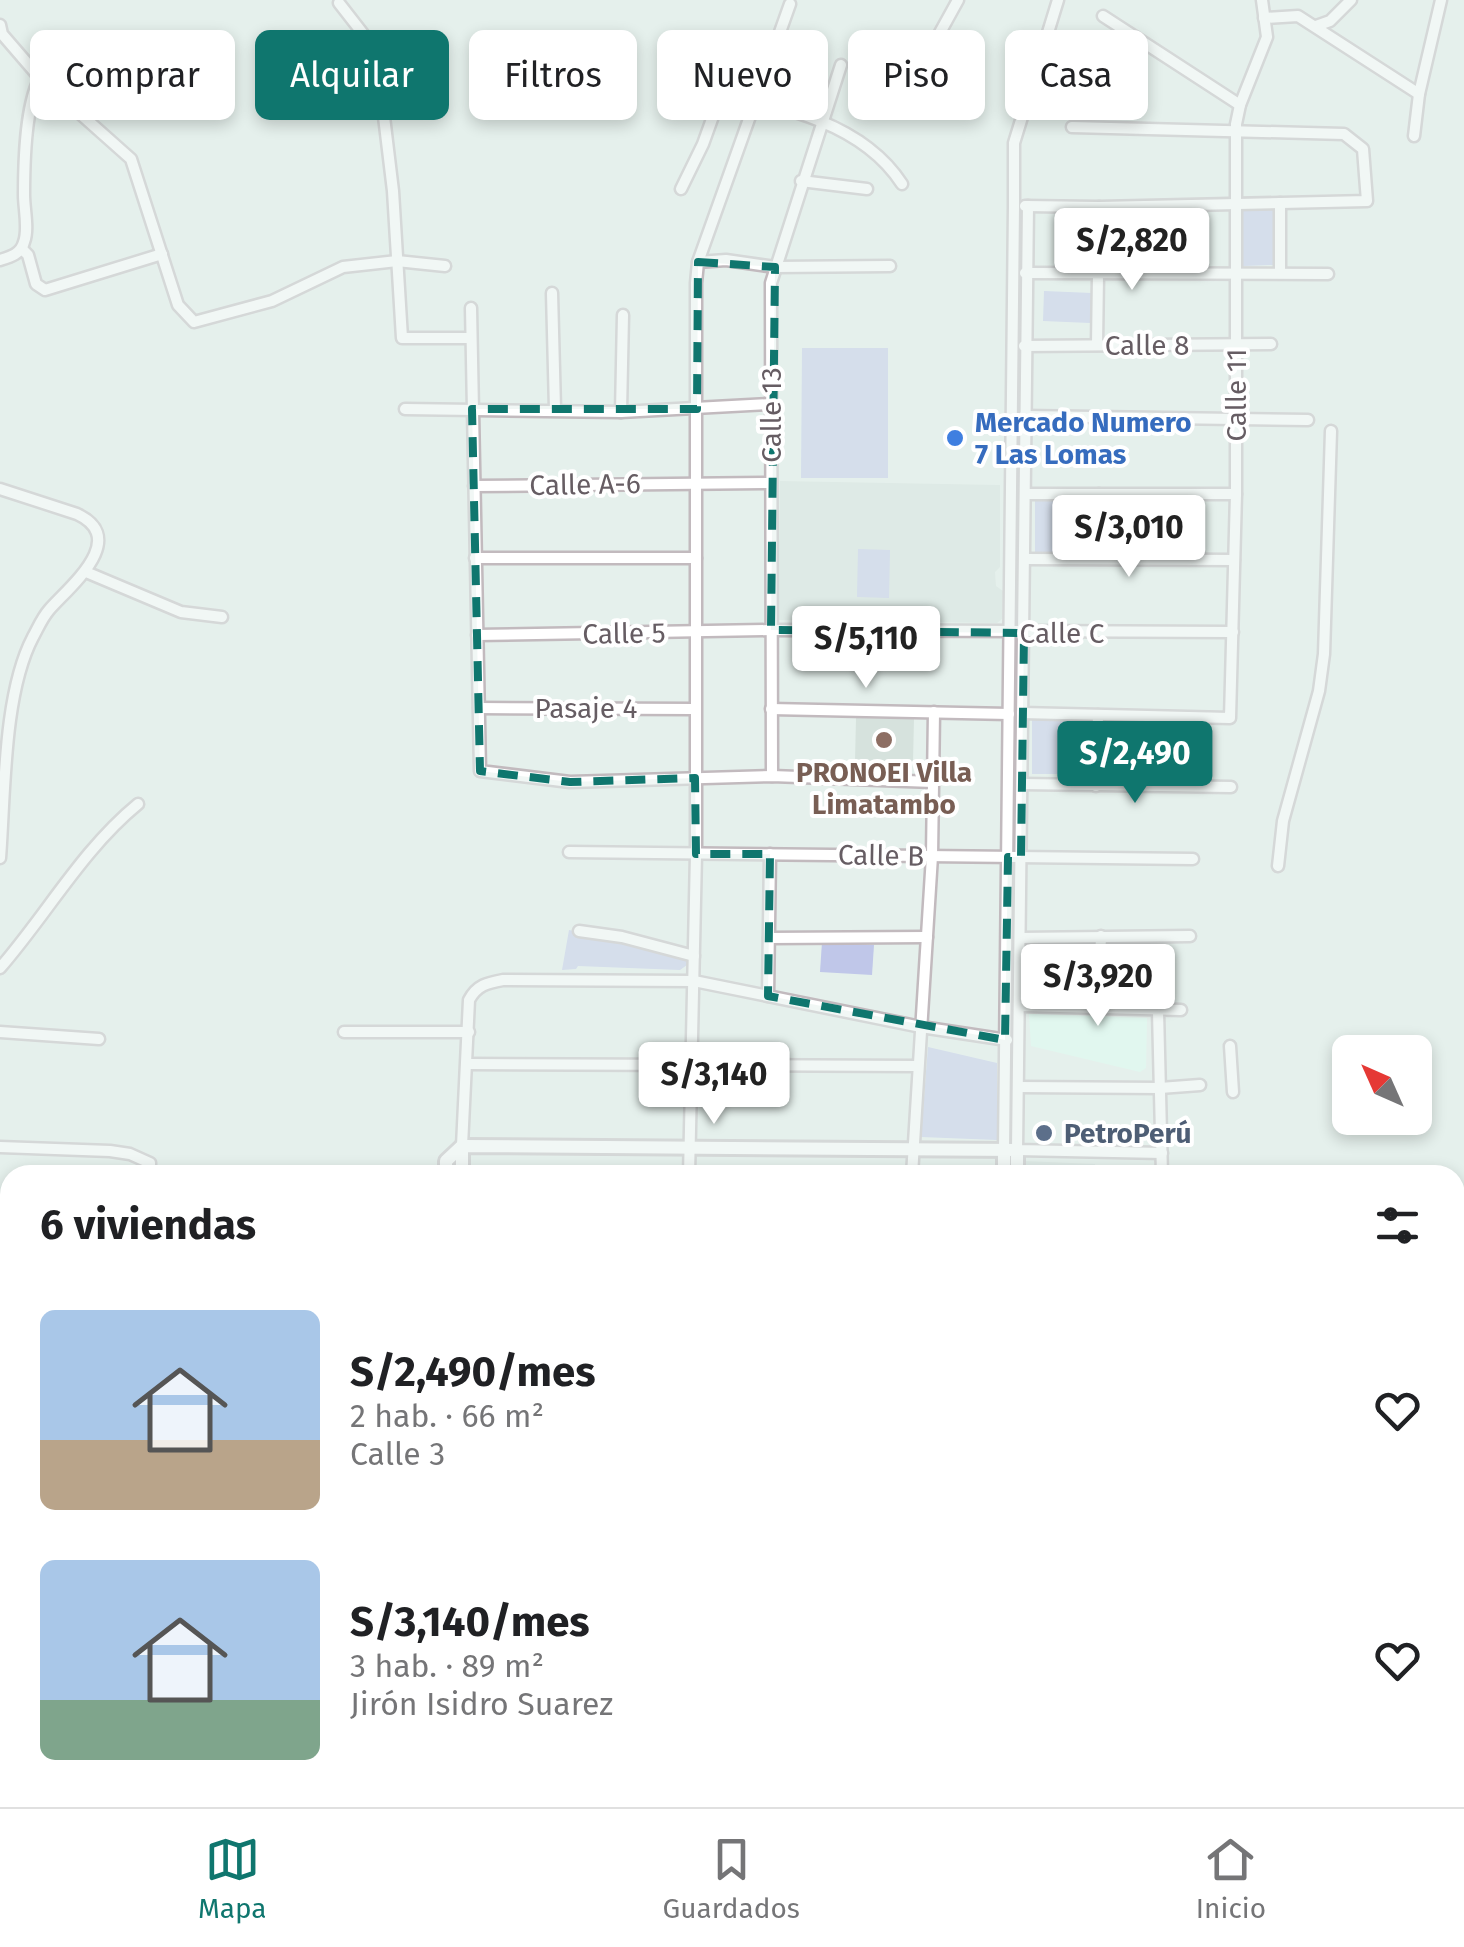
<!DOCTYPE html>
<html lang="es">
<head>
<meta charset="utf-8">
<style>
  body { margin:0; font-family:"Fira Sans",sans-serif; background:#f6f6f6; color:#202124; height:100vh; display:flex; flex-direction:column; font-size:38px; white-space:nowrap }
  * { box-sizing:border-box; margin:0 }
  p { font-size:32px; color:#757577 }
  .icon { flex:none; width:55px; height:55px; fill:none; stroke:currentColor; stroke-width:2; stroke-linecap:round; stroke-linejoin:round }
  .map { position:relative; flex:1; overflow:hidden }
  .drawer { position:absolute; left:0px; top:1165px; width:1465px; height:642px; display:flex; flex-direction:column; background:#fff; border-radius:30px 30px 0 0; box-shadow:0 5px 15px #0003 }
  .drawer>* { flex:none }
  .top-card { position:absolute; left:30px; top:30px; width:1405px; height:90px; display:flex; gap:20px }
  .needle { width:65px; rotate:315deg }
  .fabs { position:absolute; left:1332px; top:1035px; display:grid; gap:20px }
  .fabs a { display:grid; place-items:center; width:100px; height:100px; border-radius:15px; background:#fff; box-shadow:0 5px 15px #0003; font-size:50px }
  .price { position:absolute; translate:-50% -85px; padding:0 22px; border-radius:10px; background:#fff; color:#222; font-size:32px; line-height:65px; filter:drop-shadow(0 2px 5px #0008) }
  .price::after { content:''; position:absolute; left:50%; top:60px; width:30px; height:22px; margin-left:-15px; background:inherit; clip-path:polygon(0 0,100% 0,50% 100%) }
  .price.active { background:#0f766e; color:#fff }
  ul { padding:0; list-style:none }
  li { display:flex; align-items:center; gap:30px; height:250px; padding:0 40px }
  li span { display:grid; place-items:center; flex:none; width:280px; height:200px; border-radius:15px; color:#555 }
  li>.icon { margin-inline-start:auto }
  span .icon { width:120px; height:120px; fill:#fffc; stroke-width:1 }
  li b { font-size:42px }
  h2 { display:flex; justify-content:space-between; align-items:center; height:120px; padding:0 40px; font-size:42px }
  .tag { padding:0 35px; border-radius:15px; background:#fff; box-shadow:0 5px 15px #0003; font-size:35px; line-height:90px }
  .tag.active { background:#0f766e; color:#fff }
  .menu { display:flex; justify-content:space-around; align-items:center; height:140px; border-top:2px solid #e0e0e0; background:#fff; font-size:28px; color:#757577 }
  .menu a { display:grid; justify-items:center; gap:5px }
  .menu .active { color:#0f766e }
  .map>svg:first-child { display:block }
</style>
</head>
<body>
<div class="map">
<svg width="1464" height="1807" viewBox="0 0 1464 1807">
  <rect width="100%" height="100%" fill="#e5f0ec"/>
  <polygon fill="#dbfff1" points="1029,1014 1147,1018 1146,1068 1140,1072 1031,1046"/>
  <g fill="#d6e2dd">
    <polygon points="780,481 1000,485 1000,567 995,572 996,586 1003,591 1002,619 997,623 778,620"/>
    <polygon points="856,718 914,719 913,762 855,761"/>
    <polygon points="1025,1161 1095,1164 1095,1175 1025,1175"/>
  </g>
  <g fill="#c0c7e9">
    <polygon points="1274,209 1275,265 1243,266 1242,210"/>
    <polygon points="1044,291 1092,293 1090,323 1043,321"/>
    <polygon points="802,348 888,348 888,478 801,478"/>
    <rect x="1035" y="499" width="59" height="54"/>
    <polygon points="858,549 890,550 889,598 857,597"/>
    <polygon points="1032,718 1095,718 1094,774 1032,774"/>
    <polygon points="569,930 680,953 687,960 687,965 680,970 578,966 576,969 562,970"/>
    <polygon points="822,942 874,945 872,975 820,972"/>
    <polygon points="1031,943 1096,944 1095,1000 1030,1000"/>
    <polygon points="928,1047 997,1063 997,1140 921,1137"/>
    <rect x="581" y="1798" width="41" height="9"/>
    <polygon points="934,1798 1181,1798 1179,1807 934,1807"/>
  </g>
  <g fill="none" stroke-linecap="round" stroke-linejoin="round">
    <g stroke="#c2babe" stroke-width="15">
      <g id="minor">
        <polyline points="339,3 371,44 381,92 393,191 402,338 471,338"/>
        <polyline points="1103,16 1240,105"/>
        <polyline points="1264,18 1298,16 1419,94"/>
        <polyline points="0,25 2,34 40,78 131,159 178,305 194,322 272,301 343,267 397,261 445,266"/>
        <polyline points="1316,26 1330,21 1351,0"/>
        <polyline points="926,58 958,0"/>
        <path d="M693,88c73,16 165,28 209,96"/>
        <polyline points="1414,136 1419,94 1441,0"/>
        <polyline points="801,181 867,189"/>
        <polyline points="681,189 703,144 721,94"/>
        <polyline points="1025,206 1099,207 1367,201 1363,149 1344,134 1072,127"/>
        <polyline points="1028,206 1017,1150 1162,1153"/>
        <polyline points="22,249 28,255 36,284 45,290 162,254"/>
        <path d="M0,260c10,-3 21,-6 24,-18 5,-13 0,-33 0,-47 0,-33 1,-89 16,-117"/>
        <polyline points="698,262 726,260 775,267 890,266"/>
        <polyline points="1025,273 1328,274"/>
        <polyline points="1280,273 1280,203"/>
        <polyline points="552,293 555,409"/>
        <polyline points="471,308 480,771 570,782 772,776 933,782"/>
        <polyline points="1097,345 1099,207"/>
        <polyline points="1024,346 1271,344"/>
        <polyline points="405,409 621,412 770,404"/>
        <polyline points="621,412 623,315"/>
        <polyline points="1024,416 1308,420"/>
        <polyline points="474,486 771,483"/>
        <path d="M0,489l77,25c53,25 -8,73 -28,96 -7,8 -11,18 -16,27 -30,57 -28,157 -33,221"/>
        <polyline points="1025,494 1236,494"/>
        <polyline points="1099,494 1100,559"/>
        <polyline points="475,558 696,558"/>
        <polyline points="1025,559 1234,560"/>
        <polyline points="86,572 181,612 222,617"/>
        <polyline points="477,635 771,630 1233,632"/>
        <polyline points="479,708 694,709"/>
        <polyline points="771,709 1009,714"/>
        <polyline points="1022,713 1230,718 1236,494 1236,124 1240,105 1267,37 1262,0"/>
        <polyline points="772,776 771,283 841,65"/>
        <polyline points="1022,784 1231,787"/>
        <polyline points="1096,786 1098,715"/>
        <polyline points="569,852 1193,859"/>
        <polyline points="1278,866 1283,821 1319,691 1324,654 1331,431"/>
        <polyline points="579,931 622,937 694,956"/>
        <polyline points="769,938 927,937"/>
        <polyline points="1020,938 1190,936"/>
        <path d="M0,968c47,-54 82,-118 138,-164"/>
        <polyline points="768,996 770,854"/>
        <polyline points="1019,1006 1181,1010"/>
        <polyline points="1098,1009 1101,936"/>
        <polyline points="1158,1011 1162,1175"/>
        <polyline points="0,1032 99,1039"/>
        <polyline points="344,1032 469,1032"/>
        <polyline points="1230,1046 1233,1092"/>
        <polyline points="468,1064 917,1066"/>
        <polyline points="1018,1087 1160,1088 1200,1085"/>
        <path d="M462,1146l7,-146c8,-15 18,-17 34,-20l191,1 227,46 86,13"/>
        <polyline points="0,1147 110,1151 130,1154 150,1163 150,1175"/>
        <polyline points="1004,1150 1014,206 1014,143 1058,0"/>
        <polyline points="689,1175 696,854 696,283 698,262 790,4"/>
        <polyline points="912,1175 932,856 934,712"/>
        <polyline points="0,1225 10,1232"/>
        <polyline points="0,1357 10,1351"/>
        <polyline points="0,1411 10,1406"/>
        <polyline points="1455,1526 1464,1518"/>
        <polyline points="126,1798 126,1807"/>
        <polyline points="21,1807 21,1798"/>
        <polyline points="567,1807 567,1798"/>
        <polyline points="634,1807 635,1798"/>
        <polyline points="916,1807 916,1798"/>
        <polyline points="1181,1807 1184,1798"/>
        <polyline points="1234,1807 1236,1798"/>
        <polyline points="1277,1807 1279,1798"/>
        <polyline points="1455,1807 1464,1793"/>
      </g>
    </g>
    <g stroke="#c2babe" stroke-width="18">
      <g id="tertiary">
        <polyline points="446,1175 446,1161 462,1146 1017,1150 1017,1175"/>
        <polyline points="462,1175 462,1146"/>
        <polyline points="1004,1175 1004,1150"/>
        <polyline points="374,1798 375,1807"/>
        <polyline points="362,1807 362,1798"/>
      </g>
    </g>
    <g stroke="#c4bac0" stroke-width="19">
      <polyline id="secondary" points="832,1807 832,1798"/>
    </g>
    <use href="#minor" stroke="#fff" stroke-width="10"/>
    <use href="#tertiary" stroke="#fff" stroke-width="12"/>
    <use href="#secondary" stroke="#fff" stroke-width="14"/>
  </g>
  <path d="M0 0H1464V1807H0ZM698,262l77,5 -4,363 253,3 -3,224h-13l-3,183 -237,-44 2,-142h-74l-1,-76 -125,4 -90,-11 -8,-362h225z" fill="#e5f0ec" fill-opacity=".55" fill-rule="evenodd"/>
  <path fill="none" stroke="#0f766e" stroke-width="8" stroke-dasharray="20 12" stroke-linejoin="round" d="M698,262l77,5 -4,363 253,3 -3,224h-13l-3,183 -237,-44 2,-142h-74l-1,-76 -125,4 -90,-11 -8,-362h225z"/>
  <circle fill="#3f7fe0" stroke="#fff" stroke-width="4" cx="955" cy="438" r="10"/>
  <circle fill="#8d6e63" stroke="#fff" stroke-width="4" cx="884" cy="740" r="10"/>
  <circle fill="#5c6f8a" stroke="#fff" stroke-width="4" cx="1044" cy="1133" r="10"/>
  <g text-anchor="middle" stroke-width="8" stroke-linejoin="round" paint-order="stroke">
    <g font-size="28" fill="#665d63" stroke="#fff">
      <text x="1147" y="355">Calle 8</text>
      <text transform="translate(1236 395) rotate(-90)" y="10">Calle 11</text>
      <text transform="translate(771 415) rotate(-90)" y="10">Calle 13</text>
      <text transform="translate(585 484) rotate(-1)" y="10">Calle A-6</text>
      <text transform="translate(624 633) rotate(-1)" y="10">Calle 5</text>
      <text x="1062" y="643">Calle C</text>
      <text x="586" y="718">Pasaje 4</text>
      <text transform="translate(881 855) rotate(1)" y="10">Calle B</text>
    </g>
    <g font-size="28" font-weight="bold" fill="#366cbe" stroke="#fff" text-anchor="start">
      <text x="975" y="432">Mercado Numero<tspan x="975" dy="32">7 Las Lomas</tspan></text>
    </g>
    <g font-size="28" font-weight="bold" fill="#785e54" stroke="#fff">
      <text x="884" y="782">PRONOEI Villa<tspan x="884" dy="32">Limatambo</tspan></text>
    </g>
    <g font-size="28" font-weight="bold" fill="#4e5e75" stroke="#fff" text-anchor="start">
      <text x="1064" y="1143">PetroPerú</text>
    </g>
  </g>
</svg>
<div class="fabs">
<a><svg class="needle" viewBox="-14 -14 28 28"><path d="M0-13l5 13h-10z" fill="#e53935"/><path d="M0 13l5-13h-10z" fill="#757577"/></svg></a>
</div>
<b class="price" style="left:1132px;top:293px">S/2,820</b>
<b class="price" style="left:1129px;top:580px">S/3,010</b>
<b class="price" style="left:866px;top:691px">S/5,110</b>
<b class="price active" style="left:1135px;top:806px">S/2,490</b>
<b class="price" style="left:1098px;top:1029px">S/3,920</b>
<b class="price" style="left:714px;top:1127px">S/3,140</b>
<div class="top-card">
<a class="tag">Comprar</a>
<a class="tag active">Alquilar</a>
<a class="tag">Filtros</a>
<a class="tag">Nuevo</a>
<a class="tag">Piso</a>
<a class="tag">Casa</a>
</div>
<section class="drawer">
<h2>6 viviendas<svg class="icon" aria-label="filters" viewBox="0 0 24 24"><path d="M4 7h16M4 17h16"/><circle cx="9" cy="7" r="2"/><circle cx="15" cy="17" r="2"/></svg></h2>
<ul>
<li><span style="background:linear-gradient(#a9c7e8 65%,#b9a48a 0)"><svg class="icon" aria-label="home" viewBox="0 0 24 24"><path d="M3 11l9-7 9 7M6 9v11h12V9"/></svg></span><div><b>S/2,490/mes</b><p>2 hab. · 66 m²</p><p>Calle 3</p></div><svg class="icon" aria-label="heart" viewBox="0 0 24 24"><path d="M12 20l-8-8c-3-5 5-10 8-4 3-6 11-1 8 4z"/></svg></li>
<li><span style="background:linear-gradient(#a9c7e8 70%,#7fa58c 0)"><svg class="icon" aria-label="home" viewBox="0 0 24 24"><path d="M3 11l9-7 9 7M6 9v11h12V9"/></svg></span><div><b>S/3,140/mes</b><p>3 hab. · 89 m²</p><p>Jirón Isidro Suarez</p></div><svg class="icon" aria-label="heart" viewBox="0 0 24 24"><path d="M12 20l-8-8c-3-5 5-10 8-4 3-6 11-1 8 4z"/></svg></li>
</ul>
</section>
</div>
<nav class="menu">
<a class="active"><svg class="icon" aria-label="map" viewBox="0 0 24 24"><path d="M3 6l6-2 6 2 6-2v14l-6 2-6-2-6 2zM9 4v14M15 6v14"/></svg>Mapa</a>
<a><svg class="icon" aria-label="saved" viewBox="0 0 24 24"><path d="M7 4h10v16l-5-4-5 4z"/></svg>Guardados</a>
<a><svg class="icon" aria-label="home" viewBox="0 0 24 24"><path d="M3 11l9-7 9 7M6 9v11h12V9"/></svg>Inicio</a>
</nav>
</body>
</html>
